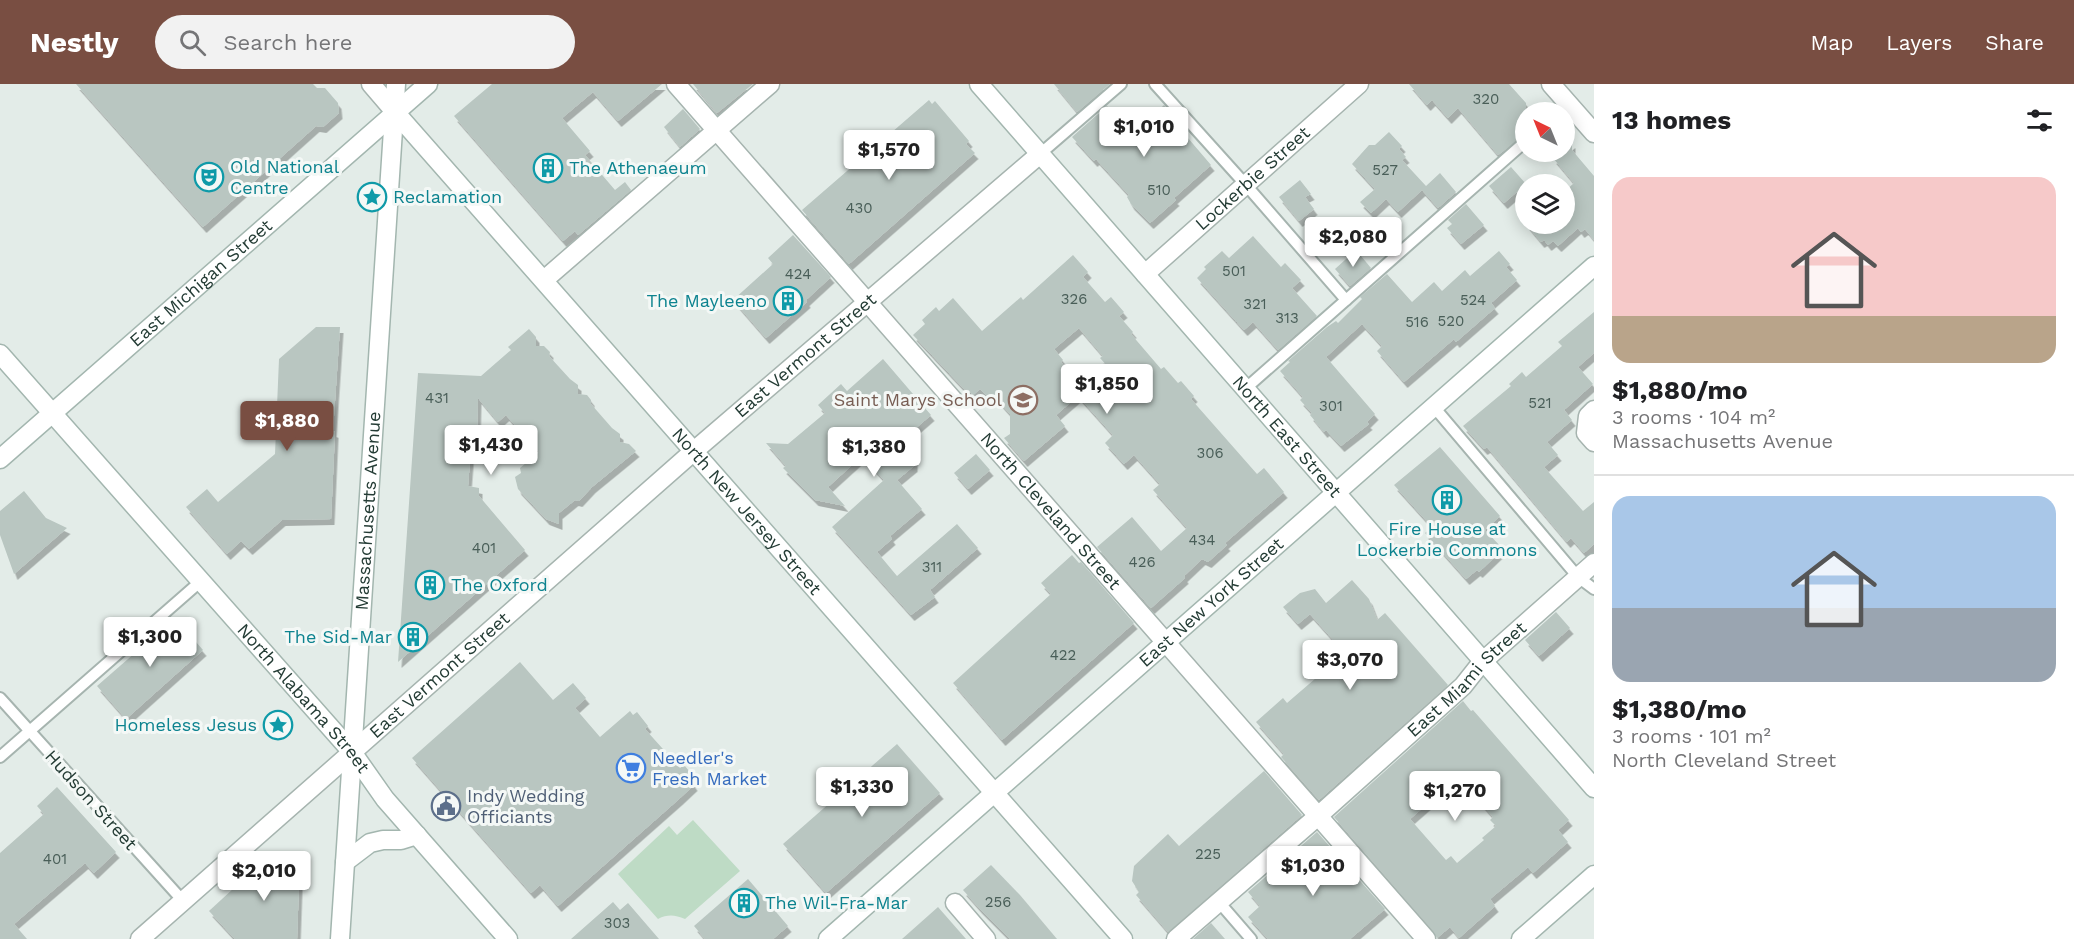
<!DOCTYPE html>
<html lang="en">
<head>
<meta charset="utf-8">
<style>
  body { margin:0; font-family:"Work Sans",sans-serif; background:#f2f2f2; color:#202124; height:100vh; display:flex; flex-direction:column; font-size:22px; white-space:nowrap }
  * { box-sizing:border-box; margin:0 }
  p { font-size:20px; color:#757577 }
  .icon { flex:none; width:33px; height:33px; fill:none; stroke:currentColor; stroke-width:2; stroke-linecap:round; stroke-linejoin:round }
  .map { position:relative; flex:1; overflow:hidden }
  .sheet { display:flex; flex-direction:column; background:#fff; width:480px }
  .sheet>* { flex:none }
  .needle { width:39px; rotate:317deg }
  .tools { position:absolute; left:1515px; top:18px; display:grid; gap:12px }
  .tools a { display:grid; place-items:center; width:60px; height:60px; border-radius:50%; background:#fff; box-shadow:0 3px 15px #0003; font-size:30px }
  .price { position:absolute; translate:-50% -51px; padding:0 14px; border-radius:6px; background:#fff; color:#222; font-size:20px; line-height:39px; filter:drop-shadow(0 2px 3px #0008) }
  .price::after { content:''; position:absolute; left:50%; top:36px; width:18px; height:14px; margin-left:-9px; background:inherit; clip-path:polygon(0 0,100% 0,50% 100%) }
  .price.current { background:#794e42; color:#fff }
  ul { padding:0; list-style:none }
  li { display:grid; align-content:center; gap:12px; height:318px; padding:0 18px }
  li+li { border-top:2px solid #e0e0e0 }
  li span { display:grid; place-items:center; height:186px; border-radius:18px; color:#555 }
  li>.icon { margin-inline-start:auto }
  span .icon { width:108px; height:108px; fill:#fffc; stroke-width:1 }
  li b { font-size:26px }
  h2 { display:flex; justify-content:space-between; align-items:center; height:72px; padding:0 18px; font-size:26px }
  header { display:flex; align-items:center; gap:36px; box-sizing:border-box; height:84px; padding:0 30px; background:#794e42; color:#fff }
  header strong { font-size:28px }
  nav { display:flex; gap:33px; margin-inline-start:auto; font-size:21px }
  .search { width:420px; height:54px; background:#f2f2f2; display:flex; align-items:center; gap:15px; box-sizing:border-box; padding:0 21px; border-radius:33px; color:#757577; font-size:22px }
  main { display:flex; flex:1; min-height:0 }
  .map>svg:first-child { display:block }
</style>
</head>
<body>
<header>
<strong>Nestly</strong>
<div class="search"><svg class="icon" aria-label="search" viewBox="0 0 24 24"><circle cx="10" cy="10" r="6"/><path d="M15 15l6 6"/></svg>Search here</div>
<nav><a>Map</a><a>Layers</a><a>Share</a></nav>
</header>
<main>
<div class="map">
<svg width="1594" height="855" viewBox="0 0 1594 855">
  <defs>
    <filter id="shadow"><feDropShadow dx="3.5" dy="6" stdDeviation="0" flood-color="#0004"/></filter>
  </defs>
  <rect width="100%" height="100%" fill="#e3ece8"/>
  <path fill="#bedbc5" d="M693,736l47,51 -55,48c-10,-4 -17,-5 -27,0l-40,-45 51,-48 8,9z"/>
  <g fill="#b9c6c1" fill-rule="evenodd" filter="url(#shadow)">
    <polygon points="76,0 313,0 317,4 325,4 338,19 339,29 323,43 316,42 203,143"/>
    <polygon points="492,0 662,0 618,37 593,8 562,34 590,67 585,71 615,106 625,98 631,106 578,151 575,147 563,157 454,32"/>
    <polygon points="693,0 753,0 717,29"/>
    <polygon points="1054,0 1110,0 1077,28"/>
    <polygon points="1409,0 1509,0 1526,19 1526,50 1498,71 1458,24 1448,34 1432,16 1427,21"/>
    <polygon points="929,16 932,20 935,17 969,57 966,60 975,69 849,180 802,126"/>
    <polygon points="1164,21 1179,37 1176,40 1211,81 1174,114 1176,116 1150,139 1131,120 1127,113 1129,111 1096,75 1094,77 1072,53 1107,22 1133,51"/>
    <polygon points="683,25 700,45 680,63 664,43"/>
    <polygon points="1389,48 1402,62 1399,65 1406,73 1402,76 1426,102 1440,89 1456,108 1438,124 1422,106 1398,128 1386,115 1371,129 1360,118 1375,105 1352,80 1369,61 1375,61"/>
    <polygon points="1572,58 1572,66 1594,92 1594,156 1585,145 1581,148 1578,144 1558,162 1553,157 1548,161 1544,156 1541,158 1526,140 1564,140 1564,108 1574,99 1553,74 1561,68 1564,68 1564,64"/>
    <polygon points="1511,83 1526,100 1504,119 1489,102"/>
    <polygon points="1300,96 1311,110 1305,113 1314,125 1299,137 1279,113"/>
    <polygon points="1466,120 1484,141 1461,160 1447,144 1452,140 1448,136"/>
    <polygon points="793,151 831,193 806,216 807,218 766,254 733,216 773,180 768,174"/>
    <polygon points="1253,152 1281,183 1285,179 1301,196 1292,204 1317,232 1278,266 1253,238 1244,246 1197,194 1206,185 1204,183 1222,167 1229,174"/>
    <polygon points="1356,166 1371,184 1350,202 1335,185"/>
    <polygon points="1499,167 1510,180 1506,183 1517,196 1491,219 1495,224 1456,258 1454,255 1404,298 1377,267 1382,262 1362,240 1326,273 1375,330 1367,338 1369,340 1341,362 1326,346 1324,348 1310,331 1312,329 1300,316 1303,313 1280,287 1290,278 1288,277 1327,243 1336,237 1338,239 1362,215 1360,213 1387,190 1412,218 1434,198 1442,207 1465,186 1470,192"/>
    <path d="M1073,171l15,17 -5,5 22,25 6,-5 13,15 -5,4 14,16 -2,2 30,35 3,-2 14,16 3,-2 13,15 -3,3 66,75 7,-6 20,24 -59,51 2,2 -19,17 -6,-3 -18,17 1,2 -34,30 -54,-61 35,-30 29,34 26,-23 -34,-38 7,-6 -26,-29 -10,9 -19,-21 8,-8 -35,-39 -22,19 9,11 -41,35 -20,-23 6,-4v-20l-17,-19 -4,3 -9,-9 -7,6 -6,-6 -2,1 -52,-55 12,-11 -3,-4 14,-13 3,4 14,-13 29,33 39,-34 2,3zM1079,244l24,28 -3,2 9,10 -24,21 -24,-27 2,-2 -9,-11z"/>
    <polygon points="1594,228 1594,269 1578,283 1593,300 1564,326 1572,336 1547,358 1558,371 1544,383 1583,427 1594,418 1594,460 1584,469 1571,454 1567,458 1487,363 1484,365 1463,342 1511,302 1509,300 1522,288 1526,293 1562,262 1558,258"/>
    <polygon points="316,243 340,243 333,347 335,348 331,435 282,436 249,465 241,457 227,470 186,423 207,405 218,418 275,370 279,275"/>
    <polygon points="529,245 536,253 536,262 544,262 550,268 549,272 570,295 578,301 578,310 587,311 591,316 591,320 612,344 620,350 620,358 629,360 636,367 592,403 579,417 575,416 559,429 559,440 546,435 518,405 515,393 521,389 520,384 539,368 506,331 498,338 478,314 477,351 472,351 468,402 479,404 479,412 525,466 398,578 418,289 481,292 511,266 508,263"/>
    <polygon points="883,275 931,331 908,351 915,359 914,382 897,396 922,425 890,452 892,455 877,468 897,492 957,440 978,464 930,506 935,513 911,531 832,443 884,396 862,372 828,403 845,422 815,416 783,384 786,382 766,359 788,360 825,329 818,321 841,300 847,307"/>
    <polygon points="1440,363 1500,432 1485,446 1503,465 1479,488 1477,486 1466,495 1425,449 1432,443 1394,401"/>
    <polygon points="976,370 990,386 968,405 954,389"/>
    <polygon points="24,407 46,434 67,444 14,490 0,451 0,427"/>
    <polygon points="1072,471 1079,479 1081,478 1134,539 1002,656 953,599 1051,510 1041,499"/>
    <polygon points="1352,496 1369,515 1377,536 1385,529 1448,601 1319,716 1281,673 1284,670 1256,638 1283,614 1287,619 1345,569 1310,530 1298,540 1283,523 1300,509 1315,505 1326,519"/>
    <polygon points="1556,528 1570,544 1539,572 1525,556"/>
    <polygon points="175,534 203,566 126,635 97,602"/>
    <polygon points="520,578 553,616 573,599 586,614 575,624 600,653 630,627 633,631 637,628 648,642 645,645 680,684 684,681 696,695 692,698 694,701 679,715 558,822 540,801 531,809 412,674"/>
    <path d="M1463,617l8,10 2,-1 96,110 -11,10 10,12 -35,31 -5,-6 -38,32 5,7 -36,32 -9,-11 -13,11 -3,-6 -100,-115zM1458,693l35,40 -3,3 6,6 -14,12 2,2 -27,23 -6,-7 -5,4 -36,-41z"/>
    <polygon points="897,660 940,709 826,809 783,760"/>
    <polygon points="1264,687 1302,731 1168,848 1136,811 1139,808 1132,797 1134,782 1168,750 1179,762"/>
    <polygon points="57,703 116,768 94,789 85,779 14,840 27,855 0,855 0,769 44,730 37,722"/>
    <polygon points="1317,748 1385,825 1350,855 1268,855 1248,833 1260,822 1248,808"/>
    <polygon points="270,771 300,773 297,855 235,855 209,827"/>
    <polygon points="991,781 1020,811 1057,855 1010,855 979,824 963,806"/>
    <polygon points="748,795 788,842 773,855 705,855 694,842"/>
    <polygon points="613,818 620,826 628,819 659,855 571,855"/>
    <polygon points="938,823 966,855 902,855"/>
    <polygon points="1211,839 1225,855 1193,855"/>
  </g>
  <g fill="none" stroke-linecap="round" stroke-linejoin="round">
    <g stroke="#a6b4af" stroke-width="14">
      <g id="lane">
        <polyline points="1155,0 1246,101 1346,216 1526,57"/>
        <polyline points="1040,70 1121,0"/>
        <polyline points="1245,305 1346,216"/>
        <polyline points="1434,323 1578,493 1594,505"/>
        <polyline points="0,614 183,817"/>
        <polyline points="0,673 201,497"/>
        <polyline points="1219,818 1251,855"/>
      </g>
    </g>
    <g stroke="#a6b4af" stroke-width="21">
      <g id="street">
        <polyline points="371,0 395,28"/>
        <path id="s1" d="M676,0l750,855"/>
        <polyline points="1551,0 1594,49"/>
        <path id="s2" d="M1145,190l214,-190"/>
        <polyline points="544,196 770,0"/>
        <polyline points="1594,326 1588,332 1586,349 1594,358"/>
        <polyline points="955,819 986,855"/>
        <path id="s3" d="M140,855l554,-488 346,-297"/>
        <path id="s4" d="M1176,855l142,-123 145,-130 19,-24 112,-99"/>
      </g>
    </g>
    <g stroke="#a3b6af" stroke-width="21">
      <g id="secondary">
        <path id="s5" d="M979,0l615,704"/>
        <path id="s6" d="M395,28l728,827"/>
        <path id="s7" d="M0,270l352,398 33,47 123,140"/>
        <path id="s8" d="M0,375l428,-375"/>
        <polyline points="345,778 370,759 383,756 401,756 417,751"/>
        <path id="s9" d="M340,855l56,-855"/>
        <path id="s10" d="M828,855l766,-673"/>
        <polyline points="1521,855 1594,791"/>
      </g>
    </g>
    <use href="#lane" stroke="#fff" stroke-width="10"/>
    <use href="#street" stroke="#fff" stroke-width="18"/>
    <use href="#secondary" stroke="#fff" stroke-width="18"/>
  </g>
  <defs>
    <g id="building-ring" transform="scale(1.5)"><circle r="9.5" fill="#f4f8f6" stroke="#0f9aa8" stroke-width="1.5"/><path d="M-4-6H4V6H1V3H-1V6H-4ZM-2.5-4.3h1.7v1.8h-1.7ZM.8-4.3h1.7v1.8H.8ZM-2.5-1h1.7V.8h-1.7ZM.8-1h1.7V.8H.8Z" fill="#0f9aa8"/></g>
    <g id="theatre-ring" transform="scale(1.5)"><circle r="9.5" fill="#f4f8f6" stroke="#0f9aa8" stroke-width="1.5"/><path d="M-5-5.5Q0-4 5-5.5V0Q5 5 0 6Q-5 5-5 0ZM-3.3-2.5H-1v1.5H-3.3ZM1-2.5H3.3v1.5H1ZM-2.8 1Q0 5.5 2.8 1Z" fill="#0f9aa8"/></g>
    <g id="sight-ring" transform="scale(1.5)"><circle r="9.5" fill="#f4f8f6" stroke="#0f9aa8" stroke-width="1.5"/><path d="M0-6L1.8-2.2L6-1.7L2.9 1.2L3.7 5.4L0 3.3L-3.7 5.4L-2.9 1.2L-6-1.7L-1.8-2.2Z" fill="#0f9aa8"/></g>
    <g id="school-ring" transform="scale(1.5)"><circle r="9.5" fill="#f4f8f6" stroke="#8d6e63" stroke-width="1.5"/><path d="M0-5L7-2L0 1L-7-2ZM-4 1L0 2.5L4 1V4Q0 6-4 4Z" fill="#8d6e63"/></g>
    <g id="supermarket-ring" transform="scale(1.5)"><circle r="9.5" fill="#f4f8f6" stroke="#3f7fe0" stroke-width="1.5"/><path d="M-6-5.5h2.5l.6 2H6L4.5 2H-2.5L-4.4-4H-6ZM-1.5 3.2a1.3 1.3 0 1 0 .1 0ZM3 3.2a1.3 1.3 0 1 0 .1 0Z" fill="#3f7fe0"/></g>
    <g id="civic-ring" transform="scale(1.5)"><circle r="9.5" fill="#f4f8f6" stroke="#5c6f8a" stroke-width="1.5"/><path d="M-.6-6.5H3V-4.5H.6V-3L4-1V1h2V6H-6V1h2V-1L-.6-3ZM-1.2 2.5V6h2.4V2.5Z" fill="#5c6f8a"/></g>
  </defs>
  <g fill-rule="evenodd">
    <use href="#building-ring" x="548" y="84"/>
    <use href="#theatre-ring" x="209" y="93"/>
    <use href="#sight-ring" x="372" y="113"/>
    <use href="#building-ring" x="788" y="217"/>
    <use href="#school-ring" x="1023" y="316"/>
    <use href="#building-ring" x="1447" y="416"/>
    <use href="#building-ring" x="430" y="501"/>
    <use href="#building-ring" x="413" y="553"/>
    <use href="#sight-ring" x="278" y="641"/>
    <use href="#supermarket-ring" x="631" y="684"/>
    <use href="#civic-ring" x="446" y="722"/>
    <use href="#building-ring" x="744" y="819"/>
  </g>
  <g text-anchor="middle" stroke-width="6" stroke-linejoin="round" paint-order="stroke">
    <g font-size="15" fill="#495e58">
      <text x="1486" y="20">320</text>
      <text x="1385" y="91">527</text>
      <text x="1159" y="111">510</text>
      <text x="859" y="129">430</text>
      <text x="1234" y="192">501</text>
      <text x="798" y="195">424</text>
      <text x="1074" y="220">326</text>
      <text x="1473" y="221">524</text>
      <text x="1255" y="225">321</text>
      <text x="1287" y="239">313</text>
      <text x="1451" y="242">520</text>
      <text x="1417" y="243">516</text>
      <text x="437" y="319">431</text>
      <text x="1540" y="324">521</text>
      <text x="1331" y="327">301</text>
      <text x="1210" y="374">306</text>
      <text x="1202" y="461">434</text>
      <text x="484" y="469">401</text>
      <text x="1142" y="483">426</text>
      <text x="932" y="488">311</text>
      <text x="1063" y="576">422</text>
      <text x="1208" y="775">225</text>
      <text x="55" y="780">401</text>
      <text x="998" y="823">256</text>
      <text x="617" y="844">303</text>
    </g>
    <g font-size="18" fill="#0d838f" stroke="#f4f8f6" text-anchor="start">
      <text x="230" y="89">Old National<tspan x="230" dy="21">Centre</tspan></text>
      <text x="569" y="90">The Athenaeum</text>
      <text x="393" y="119">Reclamation</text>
      <text x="767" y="223" text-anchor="end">The Mayleeno</text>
      <text x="1447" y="451" text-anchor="middle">Fire House at<tspan x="1447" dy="21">Lockerbie Commons</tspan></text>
      <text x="451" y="507">The Oxford</text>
      <text x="392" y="559" text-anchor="end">The Sid-Mar</text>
      <text x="257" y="647" text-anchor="end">Homeless Jesus</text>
      <text x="765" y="825">The Wil-Fra-Mar</text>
    </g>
    <g font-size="18" fill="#243c35" stroke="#f4f8f6">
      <text dy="6" stroke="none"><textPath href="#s2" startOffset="144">Lockerbie Street</textPath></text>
      <text dy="6" stroke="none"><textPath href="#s8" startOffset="267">East Michigan Street</textPath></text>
      <text dy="6" stroke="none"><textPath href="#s3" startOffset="885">East Vermont Street</textPath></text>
      <text dy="6" stroke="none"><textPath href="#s5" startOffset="468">North East Street</textPath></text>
      <text dy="6" stroke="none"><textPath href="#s9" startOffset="429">Massachusetts Avenue</textPath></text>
      <text dy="6" stroke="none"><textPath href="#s6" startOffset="532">North New Jersey Street</textPath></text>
      <text dy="6" stroke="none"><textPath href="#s1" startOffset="568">North Cleveland Street</textPath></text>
      <text dy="6" stroke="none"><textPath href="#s10" startOffset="510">East New York Street</textPath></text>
      <text dy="6" stroke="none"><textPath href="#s3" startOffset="399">East Vermont Street</textPath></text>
      <text dy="6" stroke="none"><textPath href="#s4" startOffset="390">East Miami Street</textPath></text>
      <text dy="6" stroke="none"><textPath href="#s7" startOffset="459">North Alabama Street</textPath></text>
      <text transform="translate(91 716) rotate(48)" y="6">Hudson Street</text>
    </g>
    <g font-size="18" fill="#785e54" stroke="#f4f8f6" text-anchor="end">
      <text x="1002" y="322">Saint Marys School</text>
    </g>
    <g font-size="18" fill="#366cbe" stroke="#f4f8f6" text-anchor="start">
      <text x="652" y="680">Needler's<tspan x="652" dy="21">Fresh Market</tspan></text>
    </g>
    <g font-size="18" fill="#4e5e75" stroke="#f4f8f6" text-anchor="start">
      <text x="467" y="718">Indy Wedding<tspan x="467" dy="21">Officiants</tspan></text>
    </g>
  </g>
</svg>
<div class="tools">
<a><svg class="needle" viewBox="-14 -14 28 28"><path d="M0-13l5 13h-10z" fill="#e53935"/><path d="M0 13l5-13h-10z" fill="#757577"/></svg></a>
<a><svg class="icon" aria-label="layers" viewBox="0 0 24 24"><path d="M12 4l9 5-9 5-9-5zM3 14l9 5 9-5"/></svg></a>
</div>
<b class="price" style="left:1144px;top:74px">$1,010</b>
<b class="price" style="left:889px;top:97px">$1,570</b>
<b class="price" style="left:1353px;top:184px">$2,080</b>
<b class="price" style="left:1107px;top:331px">$1,850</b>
<b class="price current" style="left:287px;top:368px">$1,880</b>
<b class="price" style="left:491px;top:392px">$1,430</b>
<b class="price" style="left:874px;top:394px">$1,380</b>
<b class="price" style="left:150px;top:584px">$1,300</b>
<b class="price" style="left:1350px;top:607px">$3,070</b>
<b class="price" style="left:862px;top:734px">$1,330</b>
<b class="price" style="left:1455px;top:738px">$1,270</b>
<b class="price" style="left:1313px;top:813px">$1,030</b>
<b class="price" style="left:264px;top:818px">$2,010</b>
</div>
<section class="sheet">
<h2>13 homes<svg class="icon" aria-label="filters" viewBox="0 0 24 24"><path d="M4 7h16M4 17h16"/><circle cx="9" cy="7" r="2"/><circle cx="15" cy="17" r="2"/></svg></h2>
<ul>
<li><span style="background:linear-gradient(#f6c9c9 75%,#b9a48a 0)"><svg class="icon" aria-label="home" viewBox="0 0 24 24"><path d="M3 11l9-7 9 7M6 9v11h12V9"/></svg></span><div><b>$1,880/mo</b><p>3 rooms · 104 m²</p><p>Massachusetts Avenue</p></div></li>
<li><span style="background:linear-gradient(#a9c7e8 60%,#9aa5b1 0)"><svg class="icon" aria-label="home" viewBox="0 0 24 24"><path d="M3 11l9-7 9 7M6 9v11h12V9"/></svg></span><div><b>$1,380/mo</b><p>3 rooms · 101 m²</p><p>North Cleveland Street</p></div></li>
</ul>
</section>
</main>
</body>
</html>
